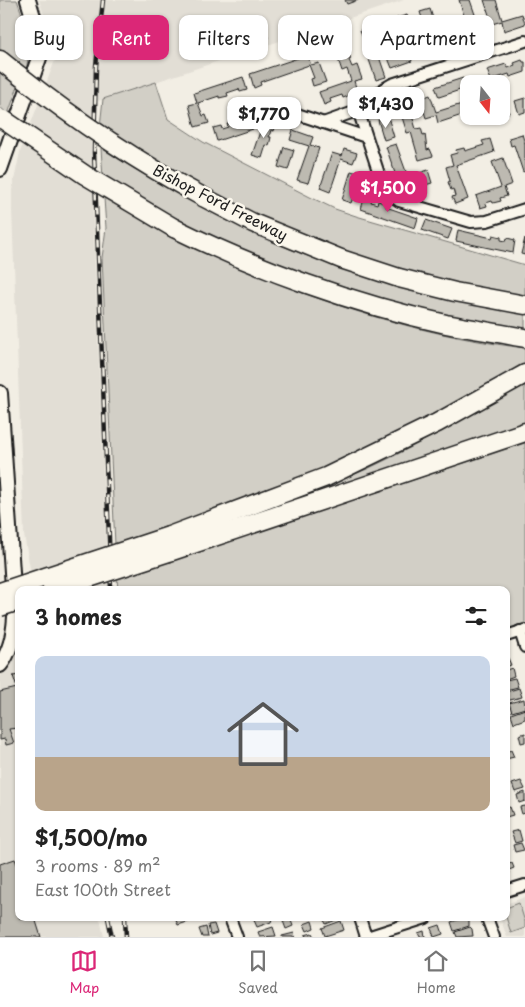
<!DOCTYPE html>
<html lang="en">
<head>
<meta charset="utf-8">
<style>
  body { margin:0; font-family:"Playpen Sans",sans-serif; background:#f6f6f6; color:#222; height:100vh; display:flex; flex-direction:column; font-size:19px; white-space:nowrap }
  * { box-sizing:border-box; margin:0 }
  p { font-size:16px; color:#767676 }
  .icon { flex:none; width:28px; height:28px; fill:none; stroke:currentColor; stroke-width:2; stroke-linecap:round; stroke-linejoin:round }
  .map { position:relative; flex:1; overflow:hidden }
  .sheet { position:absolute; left:15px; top:586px; width:495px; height:335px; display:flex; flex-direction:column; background:#fff; border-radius:10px; box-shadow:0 1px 4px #0004 }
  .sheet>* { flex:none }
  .banner { position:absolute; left:15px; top:15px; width:495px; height:45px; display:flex; gap:10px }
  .needle { width:32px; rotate:163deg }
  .tools { position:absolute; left:460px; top:75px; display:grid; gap:10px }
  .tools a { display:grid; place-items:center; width:50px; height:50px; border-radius:10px; background:#fff; box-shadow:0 1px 4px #0004; font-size:25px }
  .price { position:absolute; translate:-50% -42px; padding:0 11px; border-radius:10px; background:#fff; color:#222; font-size:16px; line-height:32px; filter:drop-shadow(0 1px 2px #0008) }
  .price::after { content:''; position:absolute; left:50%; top:30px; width:15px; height:11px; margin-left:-8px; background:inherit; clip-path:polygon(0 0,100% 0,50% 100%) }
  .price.on { background:#db2777; color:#fff }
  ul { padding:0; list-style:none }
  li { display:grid; align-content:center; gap:10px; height:265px; padding:0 20px }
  li span { display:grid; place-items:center; height:155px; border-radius:10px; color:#555 }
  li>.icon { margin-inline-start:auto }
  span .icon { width:90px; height:90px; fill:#fffc; stroke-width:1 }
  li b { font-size:21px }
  h2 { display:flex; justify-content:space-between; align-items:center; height:60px; padding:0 20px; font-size:21px }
  .tag { padding:0 18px; border-radius:10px; background:#fff; box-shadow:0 1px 4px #0004; font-size:18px; line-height:45px }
  .tag.on { background:#db2777; color:#fff }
  .menu { display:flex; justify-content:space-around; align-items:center; height:70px; border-top:1px solid #e0e0e0; background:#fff; font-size:14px; color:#767676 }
  .menu a { display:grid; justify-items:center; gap:2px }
  .menu .on { color:#db2777 }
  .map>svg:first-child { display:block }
</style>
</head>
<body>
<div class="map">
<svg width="525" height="937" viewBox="0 0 525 937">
  <rect width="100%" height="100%" fill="#f2eee4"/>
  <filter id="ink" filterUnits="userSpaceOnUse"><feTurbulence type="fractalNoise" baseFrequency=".02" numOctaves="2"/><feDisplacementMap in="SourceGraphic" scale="10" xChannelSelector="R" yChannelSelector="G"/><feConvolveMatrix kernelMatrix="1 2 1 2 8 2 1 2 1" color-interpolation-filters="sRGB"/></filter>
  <g filter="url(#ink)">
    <g fill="#e2ded5">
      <polygon points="39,0 404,0 98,101 93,213 108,590 34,590 24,535 12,210 12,190 20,152 57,55"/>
      <polygon points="19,654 19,918 100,918 104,937 0,937 0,661"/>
      <polygon points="525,897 525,937 507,937 500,918 506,918 506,904"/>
    </g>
    <g fill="#d2cfc6" stroke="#777671">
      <path d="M0,0h17c10,30 15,39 9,71l-26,-22z"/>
      <polygon points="0,71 18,86 8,114 0,107"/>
      <path d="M156,82l12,37 35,23 107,55 25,12 21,7 169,49v31c-125,-19 -244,-63 -354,-124 -24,-14 -47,-30 -71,-45l3,-28z"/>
      <path d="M101,148c55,35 113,68 173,94 37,17 76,29 115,40 45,13 89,24 136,31v18l-78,-13 -98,-27 -91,-33 -88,-40 -67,-40z"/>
      <path d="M104,198c128,75 273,132 421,150v17l-30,19 -136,71 -105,43 -139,47 -13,-287 4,-30z"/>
      <path d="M525,383v45l-276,88c40,-15 79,-30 118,-47 54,-25 106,-56 158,-86z"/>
      <polygon points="525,443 525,626 506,632 506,590 118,590 117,578"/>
      <polygon points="519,903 525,922 525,928 511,933 506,917 506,908"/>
    </g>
    <g fill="#bdbab1" stroke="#1c1c1c">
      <polygon points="345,0 358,0 347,4"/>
      <polygon points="459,0 470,0 480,29 470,32 473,41 452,48 449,38 469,31"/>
      <polygon points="484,0 496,0 502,20 522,14 525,24 504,31 502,21 492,24"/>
      <polygon points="430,9 443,50 431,54 428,47 431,46 420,12"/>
      <polygon points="407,15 419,48 409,52 412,61 392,68 388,58 408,51 397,18"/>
      <polygon points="373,25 380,47 376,48 386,77 376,80 366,51 371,49 366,36 363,37 360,30"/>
      <polygon points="267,34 268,38 260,41 259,37"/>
      <polygon points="345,37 348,44 345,45 351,59 349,60 352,67 357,65 362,79 354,81 357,91 350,93 351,95 343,98 342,95 330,99 331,102 324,105 319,92 351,81 347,69 342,71 332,41"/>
      <polygon points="307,55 311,65 319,63 326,82 313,86 311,79 314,78 309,65 260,82 261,85 254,88 250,74"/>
      <polygon points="522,60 523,62 525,62 525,72 510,77 509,74 491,80 487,70 506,64 508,68 515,65 514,63"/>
      <polygon points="243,77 247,90 240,92 239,89 227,93 228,96 219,98 219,96 198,103 203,116 206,115 209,123 195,127 189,105 197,103 194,93"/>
      <polygon points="463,78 465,85 469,84 469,98 466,88 439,97 435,87"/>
      <polygon points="501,86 509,113 501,115"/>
      <polygon points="409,95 411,102 408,102 416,129 421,128 423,135 425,134 427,150 430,149 433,156 419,160 411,132 407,133 396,98"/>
      <polygon points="430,95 436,112 462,104 465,114 438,123 436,115 426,118 420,99"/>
      <polygon points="525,98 525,112 519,114 515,101"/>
      <polygon points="248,116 253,129 217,141 213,128 221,126 222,129 228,127 227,124 235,122 236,124 242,122 241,119"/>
      <polygon points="388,117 394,137 384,140 378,120"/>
      <polygon points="264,120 276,124 274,131 271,130 269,137 271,137 269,146 266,145 262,158 252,155"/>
      <polygon points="293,130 313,137 310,145 319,148 308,183 297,180 309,146 290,140"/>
      <polygon points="522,134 525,144 525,171 523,172 514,145 511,146 509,138"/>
      <polygon points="490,139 494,152 456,165 468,199 455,204 452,197 455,196 453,189 451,190 448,182 450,181 446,167 453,165 450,155 457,153 456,150 464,148 465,151 484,145 482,141"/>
      <polygon points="396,144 408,177 428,170 432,183 425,185 424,182 410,187 407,179 398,182 386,147"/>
      <polygon points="284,147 294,150 288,170 278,167"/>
      <polygon points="344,149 357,153 353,163 341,159 330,192 320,188 332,153 342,156"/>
      <polygon points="503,158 512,184 504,187 507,196 500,198 501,201 493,203 492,201 486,203 487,206 480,208 476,196 501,187 492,162"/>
      <polygon points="351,171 361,174 358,190 356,189 351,203 342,200"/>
      <polygon points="365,196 372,199 371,202 377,204 378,201 387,204 386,207 418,218 415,228 361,209"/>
      <polygon points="426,220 452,229 448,239 422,230"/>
      <polygon points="458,230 492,238 493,235 501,237 501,240 506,241 507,238 515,240 513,253 456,241"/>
      <polygon points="525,238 525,255 521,254"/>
      <polygon points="506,658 508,658 511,665 506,667"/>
      <polygon points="512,668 514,676 506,679 506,670"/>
      <polygon points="19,675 19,732 18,728 9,729 14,743 6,745 5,739 0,740 0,692 17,688 13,676"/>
      <polygon points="515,678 518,687 506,690 506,680"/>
      <polygon points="519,688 522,697 506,701 506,692"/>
      <polygon points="524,699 525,708 512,712 509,703"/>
      <polygon points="525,709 525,719 514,723 511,714"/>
      <polygon points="525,733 525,742 521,743 519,735"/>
      <polygon points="511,750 514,757 506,759 506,752"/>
      <polygon points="521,781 525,789 515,792 512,784"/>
      <polygon points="525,792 525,801 519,803 517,795"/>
      <polygon points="525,806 525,813 522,814 520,807"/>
      <polygon points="510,807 513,815 506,817 506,808"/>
      <polygon points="519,830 522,841 515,843 511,832"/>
      <polygon points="521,843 524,850 515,852 513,845"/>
      <polygon points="15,859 19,869 19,918 35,918 41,937 0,937 0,864"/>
      <polygon points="512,863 514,868 509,870 510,873 506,875 506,865"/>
      <polygon points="175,918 200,918 178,925"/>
      <polygon points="253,918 270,918 272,919 271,922 257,927"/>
      <polygon points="290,918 293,926 286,929 283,921"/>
      <polygon points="323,918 341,918 326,924"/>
      <polygon points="464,918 469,918 469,926 454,931 451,922"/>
      <polygon points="312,921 314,928 307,931 304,924"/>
      <polygon points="341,921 344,930 325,936 322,928"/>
      <polygon points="214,924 217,933 210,935 208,925"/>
      <polygon points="440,925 443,934 434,937 431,928"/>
      <polygon points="206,927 208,937 202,937 199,929"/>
      <polygon points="273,927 276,936 260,937 258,932"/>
      <polygon points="470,927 472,929 473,936 457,937 455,932"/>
      <polygon points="424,931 425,937 420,937 418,933"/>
      <polygon points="294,933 295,937 282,937 282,936"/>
      <polygon points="312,933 314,937 306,937 305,935"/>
    </g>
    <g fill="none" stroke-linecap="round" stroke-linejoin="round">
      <g stroke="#1c1c1c" stroke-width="14">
        <g id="street">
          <path d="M525,41l-133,43c-15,8 -27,18 -31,35l20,61 4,10 14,11 72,21 16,-1 38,-12"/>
          <polyline points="297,114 366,137"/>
          <polyline points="323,123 365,108"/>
          <polyline points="520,631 525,647"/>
          <polyline points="506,636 525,630"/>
          <polyline points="506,891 525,885"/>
          <polyline points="230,918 237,937"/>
          <polyline points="360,918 366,937"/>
          <polyline points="487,918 494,937"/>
          <polyline points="367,937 426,918"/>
        </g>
      </g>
      <g stroke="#1c1c1c" stroke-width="18">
        <g id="secondary">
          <polyline points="0,169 39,58 38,33 28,0"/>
          <path d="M0,393l15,224c-1,17 -4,34 -15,48"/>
        </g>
      </g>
      <g stroke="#1c1c1c" stroke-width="21">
        <g id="highway">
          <polyline points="0,60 20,76"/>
          <polyline points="203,197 253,223 341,259 399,278 455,292 525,305"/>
          <path d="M174,228c83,41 180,76 272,96 26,5 53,9 79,14"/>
          <polyline points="169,536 326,477 437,423 525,374"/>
          <polyline points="169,552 525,432"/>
        </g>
      </g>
      <use href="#street" stroke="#fbf7ec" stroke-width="10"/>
      <use href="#secondary" stroke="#fbf7ec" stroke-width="14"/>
      <use href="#highway" stroke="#fbf7ec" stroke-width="18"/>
      <g stroke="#1c1c1c" stroke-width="4.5">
        <g id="rail">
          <polyline points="103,0 96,66 94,152 111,590"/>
          <polyline points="108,918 112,937"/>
          <polyline points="125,918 126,937"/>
        </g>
      </g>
      <use href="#rail" stroke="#fbf7ec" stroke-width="2.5" stroke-dasharray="8" stroke-linecap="butt"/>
      <g stroke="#1c1c1c" stroke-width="21" stroke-linecap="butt">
        <g id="highway-bridge">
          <path d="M20,76c58,46 118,86 183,121"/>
          <polyline points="4,120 85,175 174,228"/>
          <polyline points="52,590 169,552"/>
          <polyline points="0,592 169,536"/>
          <polyline points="0,607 19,601"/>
        </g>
      </g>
      <use href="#highway-bridge" stroke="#fbf7ec" stroke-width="18"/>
    </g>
  </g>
  <g text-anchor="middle" stroke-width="5" stroke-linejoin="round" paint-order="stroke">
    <g font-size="15" fill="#1c1c1c" stroke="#fbf7ec">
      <text transform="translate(220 203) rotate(27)" y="5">Bishop Ford Freeway</text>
    </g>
  </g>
</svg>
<div class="tools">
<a><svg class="needle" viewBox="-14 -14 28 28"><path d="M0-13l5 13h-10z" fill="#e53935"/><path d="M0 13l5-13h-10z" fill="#767676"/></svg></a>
</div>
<b class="price" style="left:386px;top:129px">$1,430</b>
<b class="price" style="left:264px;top:139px">$1,770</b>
<b class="price on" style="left:388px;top:213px">$1,500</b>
<div class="banner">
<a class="tag">Buy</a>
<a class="tag on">Rent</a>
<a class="tag">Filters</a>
<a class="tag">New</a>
<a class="tag">Apartment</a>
</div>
<section class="sheet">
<h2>3 homes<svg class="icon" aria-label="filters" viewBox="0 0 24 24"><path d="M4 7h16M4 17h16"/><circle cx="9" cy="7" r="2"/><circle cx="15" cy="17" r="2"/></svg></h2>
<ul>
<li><span style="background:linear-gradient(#c9d6e8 65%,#b9a48a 0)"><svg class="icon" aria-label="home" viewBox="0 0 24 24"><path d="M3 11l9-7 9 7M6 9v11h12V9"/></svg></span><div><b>$1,500/mo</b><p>3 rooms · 89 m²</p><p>East 100th Street</p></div></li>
</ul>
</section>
</div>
<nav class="menu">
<a class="on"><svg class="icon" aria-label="map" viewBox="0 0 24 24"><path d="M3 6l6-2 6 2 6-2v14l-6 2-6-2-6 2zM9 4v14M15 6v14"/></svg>Map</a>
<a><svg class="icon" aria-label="saved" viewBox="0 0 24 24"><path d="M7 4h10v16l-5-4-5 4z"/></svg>Saved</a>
<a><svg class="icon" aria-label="home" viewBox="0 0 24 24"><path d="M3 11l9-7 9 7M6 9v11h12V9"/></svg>Home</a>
</nav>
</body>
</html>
